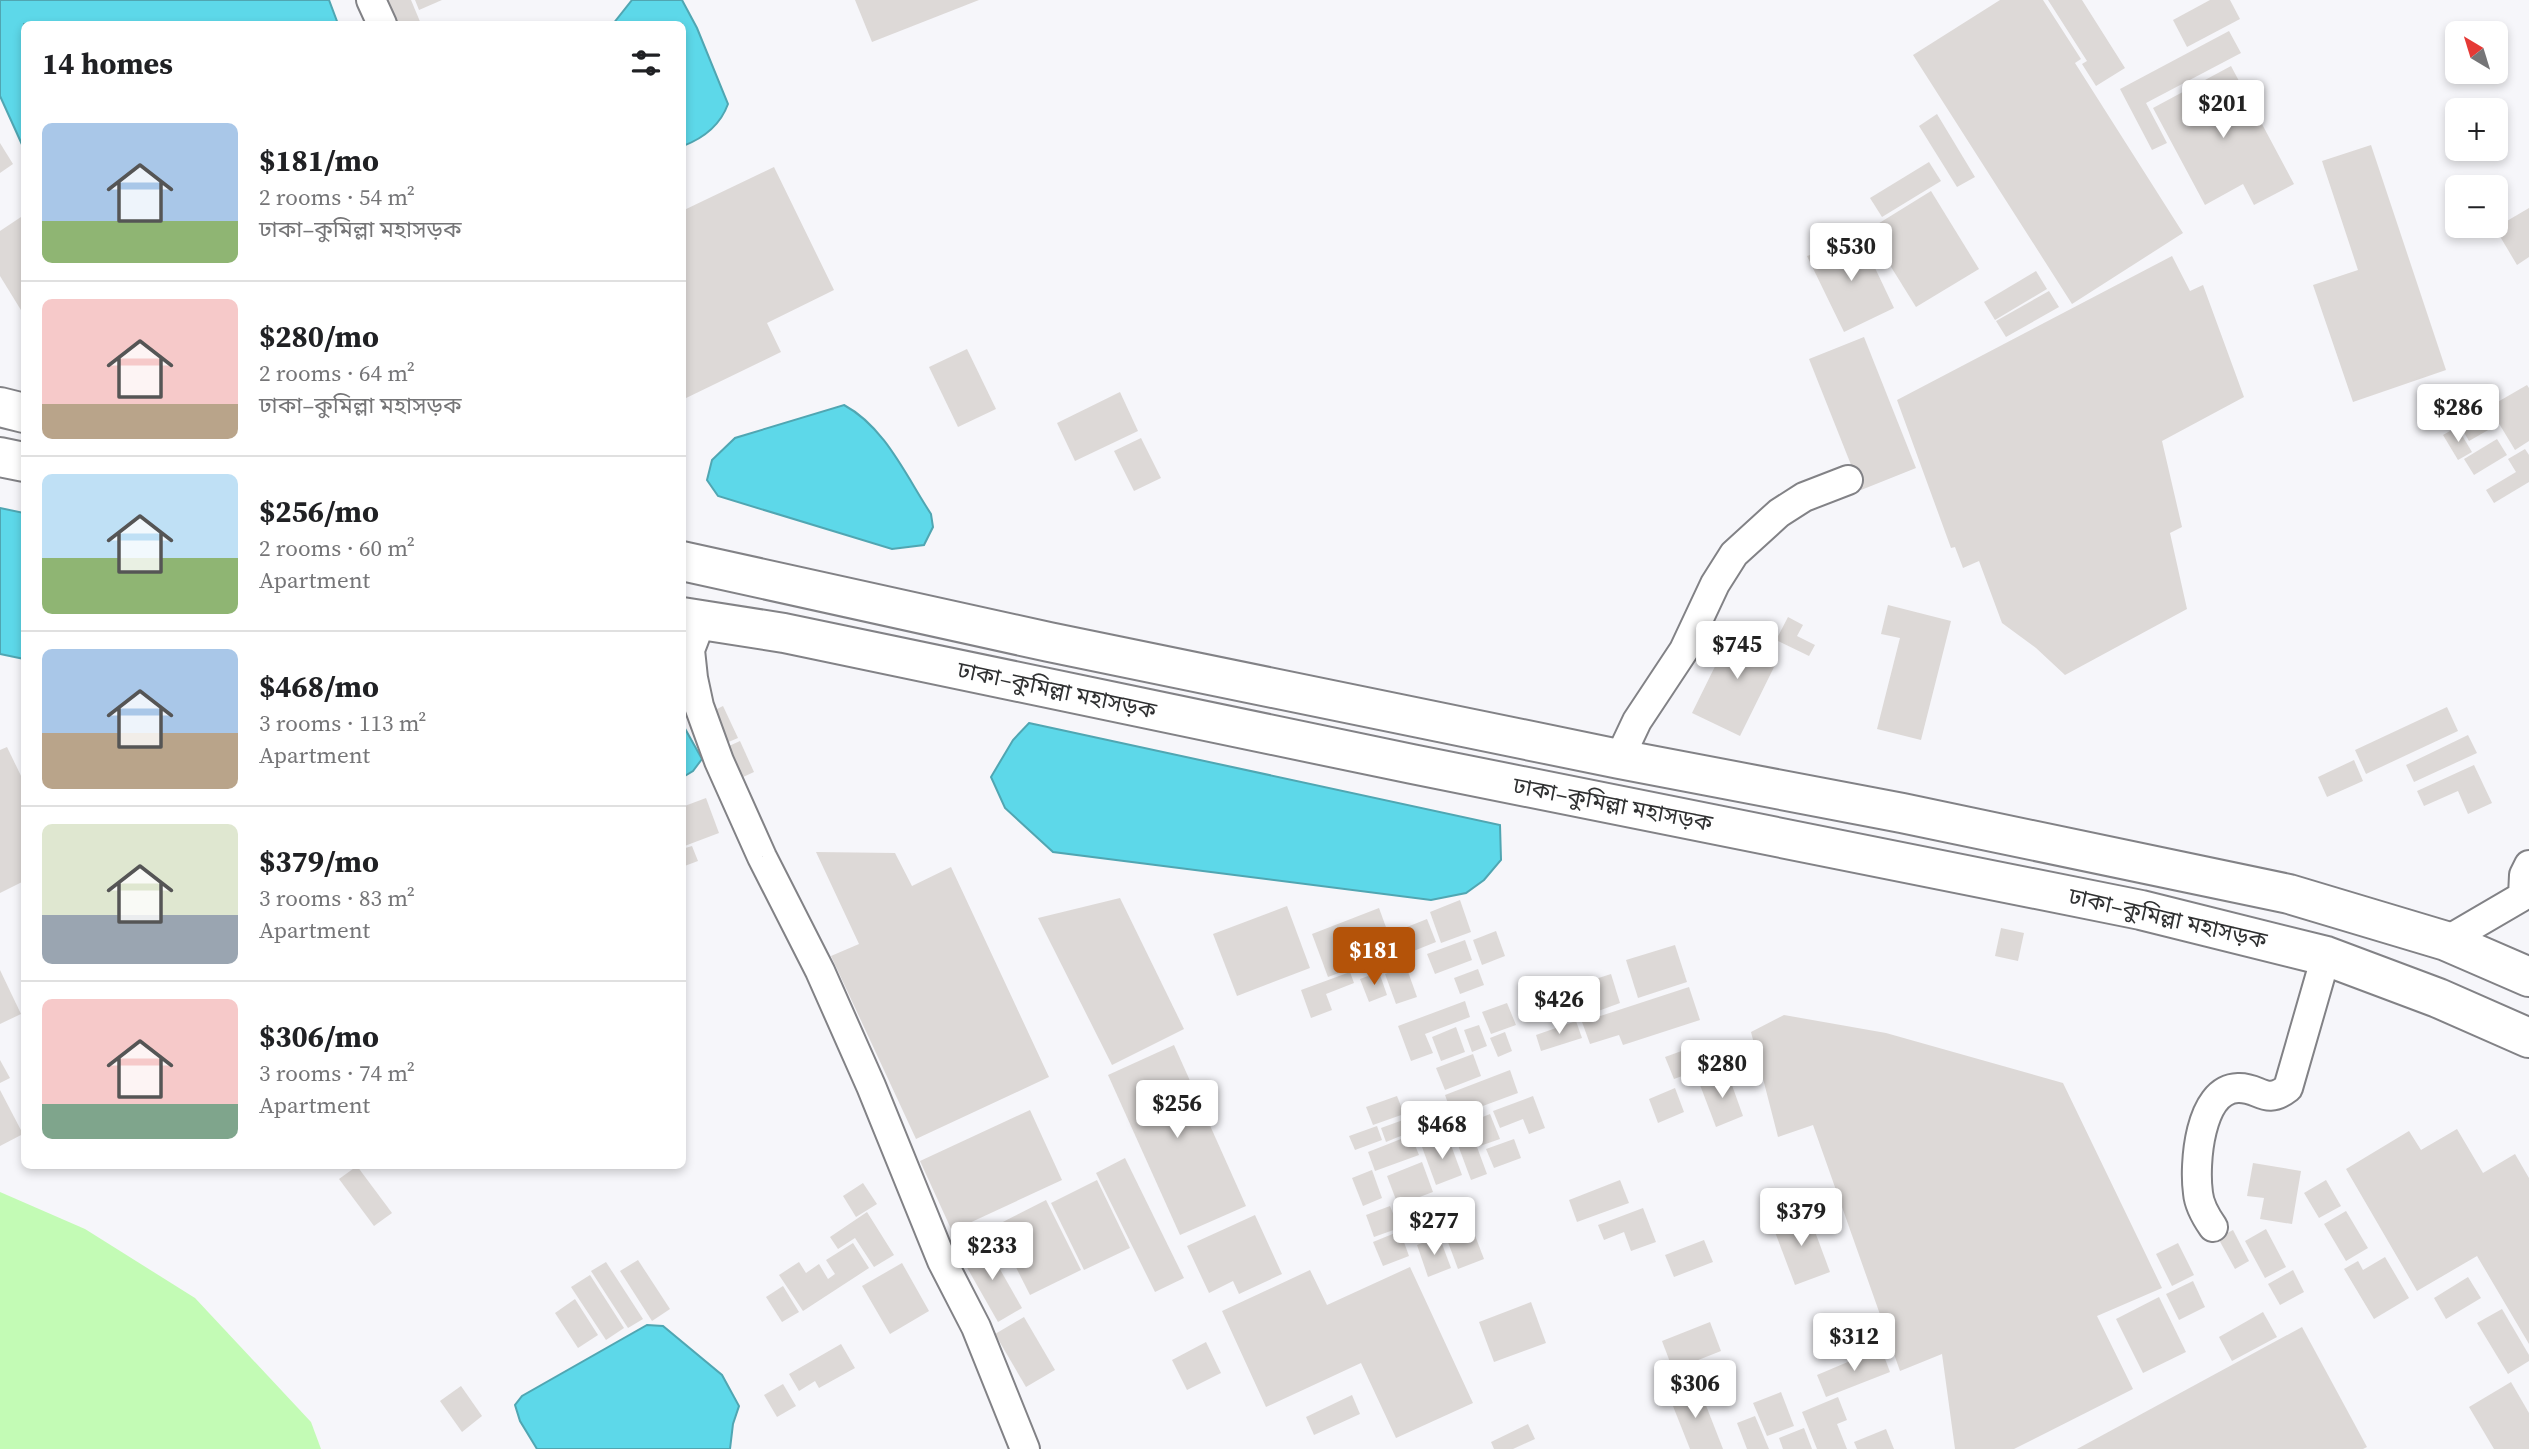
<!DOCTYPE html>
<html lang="en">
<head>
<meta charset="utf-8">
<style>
  body { margin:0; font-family:"Source Serif 4","Noto Sans Bengali",serif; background:#f2f2f2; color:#202124; height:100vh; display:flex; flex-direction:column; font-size:26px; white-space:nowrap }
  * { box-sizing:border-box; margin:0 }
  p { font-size:23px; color:#757577 }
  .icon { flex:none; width:38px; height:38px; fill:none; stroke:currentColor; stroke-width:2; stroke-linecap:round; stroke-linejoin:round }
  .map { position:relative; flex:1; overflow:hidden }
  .side { position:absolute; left:21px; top:21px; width:665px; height:1148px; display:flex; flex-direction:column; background:#fff; border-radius:10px; box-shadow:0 4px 10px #0003 }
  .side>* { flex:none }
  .needle { width:46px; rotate:322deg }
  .tools { position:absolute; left:2445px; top:21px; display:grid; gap:14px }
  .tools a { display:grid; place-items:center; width:63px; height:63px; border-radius:10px; background:#fff; box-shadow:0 4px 10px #0003; font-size:35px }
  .price { position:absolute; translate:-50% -60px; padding:0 16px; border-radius:7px; background:#fff; color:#222; font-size:23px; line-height:46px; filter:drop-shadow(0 2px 4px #0008) }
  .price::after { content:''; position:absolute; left:50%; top:42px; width:21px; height:16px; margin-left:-10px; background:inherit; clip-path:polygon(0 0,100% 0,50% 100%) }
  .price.current { background:#b45309; color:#fff }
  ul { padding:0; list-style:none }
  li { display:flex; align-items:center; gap:21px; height:175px; padding:0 21px }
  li+li { border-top:2px solid #e0e0e0 }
  li span { display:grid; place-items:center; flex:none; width:196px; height:140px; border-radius:10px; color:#555 }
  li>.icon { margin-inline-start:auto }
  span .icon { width:84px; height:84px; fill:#fffc; stroke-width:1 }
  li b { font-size:30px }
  h2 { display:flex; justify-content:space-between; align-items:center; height:84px; padding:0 21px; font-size:30px }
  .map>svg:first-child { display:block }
</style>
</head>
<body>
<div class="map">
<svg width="2529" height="1449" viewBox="0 0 2529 1449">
  <rect width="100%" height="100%" fill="#f6f6fa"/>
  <polygon fill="#c3fbb5" points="0,1192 85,1229 195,1298 311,1422 321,1449 0,1449"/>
  <g fill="#5dd8e9" stroke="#50a6b2" stroke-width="2">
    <polygon points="0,0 329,0 338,24 24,24 24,149 0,96"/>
    <path d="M632,0h50l15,28 31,76c-8,22 -24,34 -45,42l-1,-122h-69z"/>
    <path d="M844,405c41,22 62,71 87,109l2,13 -9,18 -32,4 -174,-53 -11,-16 5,-20 23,-22z"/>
    <polygon points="0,508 24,513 24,659 0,654"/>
    <polygon points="1029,723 1500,825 1501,860 1484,880 1466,893 1431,900 1053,852 1005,808 991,777 1013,740"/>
    <polygon points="683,725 702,759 693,771 683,777"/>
    <polygon points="647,1325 663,1326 722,1375 739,1406 733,1424 730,1449 537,1449 520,1421 515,1405 522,1396"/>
  </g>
  <g fill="#ddd9d7">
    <polygon points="385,0 411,0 421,24 396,24"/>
    <polygon points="415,0 442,0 419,10"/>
    <polygon points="855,0 979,0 872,42"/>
    <polygon points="2000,0 2043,0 2081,59 2075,63 2183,233 2072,304 1913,55"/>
    <polygon points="2048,0 2082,0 2125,68 2096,86 2082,64 2087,61"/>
    <polygon points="2210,0 2230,0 2240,19 2187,47 2173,20"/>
    <polygon points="2229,31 2241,53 2146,103 2167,143 2152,150 2120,89"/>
    <polygon points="2231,66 2294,184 2254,205 2243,184 2205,205 2153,108"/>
    <polygon points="1937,114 1975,177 1957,187 1919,126"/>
    <polygon points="0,143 13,164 0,173"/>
    <polygon points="2371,145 2446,370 2353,402 2313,285 2358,270 2322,161"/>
    <polygon points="1929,162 1941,181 1882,217 1870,198"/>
    <polygon points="774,167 834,290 767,323 781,352 682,400 682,211"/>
    <polygon points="1931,191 1979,269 1916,307 1868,230"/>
    <polygon points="2529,208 2529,257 2517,265 2495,228"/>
    <polygon points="24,215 24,315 0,276 0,231"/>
    <polygon points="1858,232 1894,308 1844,332 1807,256 1834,247"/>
    <polygon points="2172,256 2190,291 2203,285 2244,397 2162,441 2182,527 2170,533 2187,609 2065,675 2036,648 2002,623 1979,561 1963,568 1955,547 1951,548 1897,400"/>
    <polygon points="2036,271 2047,289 1995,320 1984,302"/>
    <polygon points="2049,291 2059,307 2006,337 1996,321"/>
    <polygon points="1864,337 1916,468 1861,490 1809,359"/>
    <polygon points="967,349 996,409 958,427 929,367"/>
    <polygon points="2527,385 2529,388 2529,441 2515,450 2489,407"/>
    <polygon points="1120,392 1138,431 1075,461 1057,423"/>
    <polygon points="2477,407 2490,429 2469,441 2457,420"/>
    <polygon points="2457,427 2472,452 2458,460 2443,435"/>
    <polygon points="1141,438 1161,478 1134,491 1114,451"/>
    <polygon points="2497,439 2507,455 2474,475 2464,459"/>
    <polygon points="2525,449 2529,455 2529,482 2494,503 2486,490 2516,472 2508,459"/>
    <polygon points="1888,605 1951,621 1921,740 1877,729 1900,638 1881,634"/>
    <polygon points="1788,617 1803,625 1797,636 1815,645 1809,656 1776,640"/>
    <polygon points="1751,621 1772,631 1761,654 1777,661 1740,736 1692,713 1729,638 1740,644"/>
    <polygon points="723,706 738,738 719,746 705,715"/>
    <polygon points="2447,707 2458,731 2366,774 2355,750"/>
    <polygon points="2468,735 2477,753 2414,782 2406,765"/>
    <polygon points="740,741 754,772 730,783 716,752"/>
    <polygon points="7,747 24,782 24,881 0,893 0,750"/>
    <polygon points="2354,760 2363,781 2327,797 2318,777"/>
    <polygon points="2474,765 2492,803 2468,814 2458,791 2424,806 2417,791"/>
    <polygon points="706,798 719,833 682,847 682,807"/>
    <polygon points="692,846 698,861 682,867 682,849"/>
    <polygon points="816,852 895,853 912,886 951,867 1049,1077 916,1139 831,956 859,944"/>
    <polygon points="1120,898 1184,1029 1112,1065 1038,918"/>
    <polygon points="1460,900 1471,932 1441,943 1430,912"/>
    <polygon points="1287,906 1310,968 1237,996 1213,934"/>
    <polygon points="1379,908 1395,952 1328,977 1312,934"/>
    <polygon points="1427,919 1436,942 1406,954 1397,931"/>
    <polygon points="2001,928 2024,933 2018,961 1995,956"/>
    <polygon points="1496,931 1505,956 1482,965 1473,940"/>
    <polygon points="1465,940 1472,960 1435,974 1427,954"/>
    <polygon points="1675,945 1687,982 1638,998 1626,960"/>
    <polygon points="1406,966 1417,997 1396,1004 1385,974"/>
    <polygon points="1478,969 1484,985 1460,994 1454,978"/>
    <polygon points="0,970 21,1014 0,1024"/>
    <polygon points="1350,972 1354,983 1326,994 1332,1010 1311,1018 1301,990"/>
    <polygon points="1379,972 1387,995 1369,1002 1360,979"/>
    <polygon points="1611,974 1620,1003 1590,1014 1580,984"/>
    <polygon points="1689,987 1700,1020 1623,1045 1619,1035 1590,1044 1582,1022"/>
    <polygon points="1465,1001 1470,1017 1425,1034 1433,1053 1411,1061 1398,1026"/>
    <polygon points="1507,1003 1516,1025 1491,1034 1482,1012"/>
    <polygon points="1784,1015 1886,1033 2063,1083 2162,1288 2097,1316 2133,1389 2014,1449 1955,1449 1942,1354 1900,1371 1813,1125 1778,1137 1751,1032"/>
    <polygon points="1576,1021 1582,1038 1541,1051 1536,1035"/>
    <polygon points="1479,1025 1487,1046 1472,1052 1464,1030"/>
    <polygon points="1456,1027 1465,1052 1441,1061 1432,1037"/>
    <polygon points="1505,1032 1512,1051 1498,1057 1490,1038"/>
    <polygon points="1709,1041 1718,1063 1674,1079 1665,1057"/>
    <polygon points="1174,1045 1246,1206 1180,1235 1108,1075"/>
    <polygon points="1473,1054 1481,1076 1445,1090 1436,1068"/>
    <polygon points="0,1060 10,1078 0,1083"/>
    <polygon points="1510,1070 1518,1093 1453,1117 1445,1095"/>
    <polygon points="1728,1074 1743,1116 1716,1127 1700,1085"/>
    <polygon points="1675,1088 1684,1112 1658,1123 1649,1099"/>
    <polygon points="0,1090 23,1134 0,1146"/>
    <polygon points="1397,1096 1404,1114 1373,1125 1366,1107"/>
    <polygon points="1533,1096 1545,1128 1529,1134 1523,1119 1500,1128 1493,1111"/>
    <polygon points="1030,1110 1062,1180 952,1231 920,1161"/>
    <polygon points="1490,1114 1500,1139 1477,1147 1487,1174 1471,1180 1452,1129"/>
    <polygon points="1403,1120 1408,1133 1386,1142 1381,1128"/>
    <polygon points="1377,1126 1382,1140 1355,1150 1349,1136"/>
    <polygon points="2457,1129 2483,1173 2515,1154 2529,1178 2529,1344 2477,1256 2417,1291 2346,1169 2409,1131 2421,1150"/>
    <polygon points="1411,1135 1419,1155 1375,1171 1368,1152"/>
    <polygon points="1448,1137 1462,1175 1436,1185 1422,1147"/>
    <polygon points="1514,1139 1521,1158 1494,1168 1486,1149"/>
    <polygon points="1125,1158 1184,1278 1155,1292 1096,1173"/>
    <polygon points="1422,1162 1433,1192 1398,1205 1387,1176"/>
    <polygon points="2253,1163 2301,1171 2292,1224 2260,1219 2264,1198 2247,1196"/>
    <polygon points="357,1166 392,1213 374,1226 339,1179"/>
    <polygon points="1372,1170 1382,1198 1363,1206 1352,1178"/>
    <polygon points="1097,1180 1130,1248 1084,1270 1051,1203"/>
    <polygon points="1620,1180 1629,1203 1577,1222 1569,1200"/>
    <polygon points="2326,1180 2341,1206 2319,1218 2304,1193"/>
    <polygon points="863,1183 877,1204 856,1217 843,1196"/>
    <polygon points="1046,1200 1081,1270 1030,1295 995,1226"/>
    <polygon points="1390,1206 1399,1228 1374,1237 1366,1215"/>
    <polygon points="1643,1208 1656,1242 1631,1251 1624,1232 1604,1240 1598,1225"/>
    <polygon points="1807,1210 1830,1272 1795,1285 1772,1224"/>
    <polygon points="2346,1211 2368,1248 2346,1261 2324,1224"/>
    <polygon points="867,1212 894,1255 874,1267 855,1238 838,1249 830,1237"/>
    <polygon points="1255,1215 1282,1274 1239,1294 1233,1281 1209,1293 1187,1246"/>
    <polygon points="1471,1225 1484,1259 1458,1269 1445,1234"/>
    <polygon points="2266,1229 2286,1267 2265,1278 2245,1241"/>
    <polygon points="2233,1230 2249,1261 2235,1269 2218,1238"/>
    <polygon points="1400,1231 1409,1256 1383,1266 1373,1242"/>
    <polygon points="1439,1236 1451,1268 1428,1277 1417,1245"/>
    <polygon points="1704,1240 1713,1262 1674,1277 1665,1255"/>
    <polygon points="853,1243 869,1268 803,1311 779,1275 799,1262 806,1273 819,1264 828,1279 835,1274 826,1260"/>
    <polygon points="985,1243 1022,1308 998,1322 961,1257"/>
    <polygon points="2178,1243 2194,1275 2172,1286 2156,1254"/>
    <polygon points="2385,1257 2409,1298 2374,1319 2344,1269 2358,1261 2363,1270"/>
    <polygon points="638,1260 670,1309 652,1321 620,1271"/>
    <polygon points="606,1262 643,1319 628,1328 591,1271"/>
    <polygon points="902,1263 929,1311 890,1334 862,1286"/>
    <polygon points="1410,1267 1473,1403 1396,1438 1361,1363 1266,1407 1222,1311 1310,1270 1327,1305"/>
    <polygon points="2293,1270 2304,1292 2280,1305 2268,1284"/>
    <polygon points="590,1275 624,1328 606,1340 571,1287"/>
    <polygon points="2468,1277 2481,1298 2446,1319 2434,1298"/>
    <polygon points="2193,1281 2205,1307 2179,1320 2166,1294"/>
    <polygon points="783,1286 799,1312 782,1322 766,1297"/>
    <polygon points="2159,1297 2186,1352 2143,1373 2116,1319"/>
    <polygon points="575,1299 598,1335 578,1348 555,1313"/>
    <polygon points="1531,1302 1546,1343 1494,1362 1479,1322"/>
    <polygon points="2502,1309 2529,1355 2529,1361 2508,1374 2477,1323"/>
    <polygon points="2263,1312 2277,1337 2232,1361 2219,1337"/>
    <polygon points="1024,1317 1055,1370 1026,1387 995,1334"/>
    <polygon points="1710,1322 1721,1351 1673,1370 1662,1341"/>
    <polygon points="2302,1327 2367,1447 2363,1449 2077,1449"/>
    <polygon points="1206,1342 1221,1373 1187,1390 1172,1360"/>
    <polygon points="841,1344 855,1368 819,1388 815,1381 799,1391 789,1374"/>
    <polygon points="1881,1348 1890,1372 1826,1397 1817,1375"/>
    <polygon points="2511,1382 2529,1413 2529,1449 2494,1449 2469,1407"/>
    <polygon points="783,1384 796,1406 777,1417 764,1395"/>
    <polygon points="1698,1385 1723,1449 1690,1449 1669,1396"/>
    <polygon points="461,1386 482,1416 462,1432 440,1401"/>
    <polygon points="1781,1392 1794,1426 1767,1436 1753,1403"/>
    <polygon points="1352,1395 1360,1414 1314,1435 1306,1417"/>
    <polygon points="1838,1397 1847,1420 1837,1424 1847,1449 1817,1449 1802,1412"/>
    <polygon points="1755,1416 1769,1449 1747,1449 1737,1423"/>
    <polygon points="1528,1424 1535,1439 1513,1449 1494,1449 1491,1442"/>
    <polygon points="1804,1428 1812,1449 1783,1449 1779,1438"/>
    <polygon points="1886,1429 1894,1449 1857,1449 1854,1442"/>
  </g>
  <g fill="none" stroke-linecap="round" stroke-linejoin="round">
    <g stroke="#828286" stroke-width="32">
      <g id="minor">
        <polyline points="371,0 382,24"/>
        <polyline points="701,621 690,650 693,678 699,706 719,761 762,857 820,971 871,1086 942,1261 976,1327 1025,1449"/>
        <polyline points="1619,759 1637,721 1684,650 1715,584 1734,554 1779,513 1804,497 1848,480"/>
        <polyline points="2446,941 2523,896 2524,875 2529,865"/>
        <path d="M2213,1227c-7,-10 -14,-22 -15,-34 -4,-28 1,-104 40,-105 22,-1 27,18 50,0l38,-132"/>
      </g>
    </g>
    <g stroke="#828286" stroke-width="42">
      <g id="trunk">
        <polyline points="0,407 24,413"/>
        <polyline points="0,457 24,462"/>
        <polyline points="682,561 1049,642 1619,759 1902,813 2289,894 2446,941 2529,977"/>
        <polyline points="682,617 784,633 1412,764 2141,910 2326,956 2438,998 2529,1038"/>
      </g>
    </g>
    <use href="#minor" stroke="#fff" stroke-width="28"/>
    <use href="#trunk" stroke="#fff" stroke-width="38"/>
  </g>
  <g text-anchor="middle" stroke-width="7" stroke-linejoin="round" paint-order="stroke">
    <g font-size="23" fill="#303132" stroke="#fff">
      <text transform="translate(1057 690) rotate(12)" y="8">ঢাকা–কুমিল্লা মহাসড়ক</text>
      <text transform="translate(1613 804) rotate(11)" y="8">ঢাকা–কুমিল্লা মহাসড়ক</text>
      <text transform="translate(2168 918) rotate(13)" y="8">ঢাকা–কুমিল্লা মহাসড়ক</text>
    </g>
  </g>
</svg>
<div class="tools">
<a><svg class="needle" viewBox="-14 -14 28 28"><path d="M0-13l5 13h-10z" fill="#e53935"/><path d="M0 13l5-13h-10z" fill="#757577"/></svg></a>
<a>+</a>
<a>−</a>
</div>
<b class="price" style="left:2223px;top:140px">$201</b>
<b class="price" style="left:1851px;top:283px">$530</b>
<b class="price" style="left:2458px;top:444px">$286</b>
<b class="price" style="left:1737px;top:681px">$745</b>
<b class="price current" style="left:1374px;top:987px">$181</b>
<b class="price" style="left:1559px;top:1036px">$426</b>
<b class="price" style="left:1722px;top:1100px">$280</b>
<b class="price" style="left:1177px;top:1140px">$256</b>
<b class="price" style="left:1442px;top:1161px">$468</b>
<b class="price" style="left:1801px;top:1248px">$379</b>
<b class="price" style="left:1434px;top:1257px">$277</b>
<b class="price" style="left:992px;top:1282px">$233</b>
<b class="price" style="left:1854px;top:1373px">$312</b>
<b class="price" style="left:1695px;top:1420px">$306</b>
<section class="side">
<h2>14 homes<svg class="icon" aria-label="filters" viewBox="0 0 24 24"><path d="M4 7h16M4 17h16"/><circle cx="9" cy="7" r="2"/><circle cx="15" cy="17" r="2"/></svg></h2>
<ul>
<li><span style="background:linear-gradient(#a9c7e8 70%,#8fb573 0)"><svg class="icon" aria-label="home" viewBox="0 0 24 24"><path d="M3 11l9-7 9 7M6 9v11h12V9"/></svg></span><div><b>$181/mo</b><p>2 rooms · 54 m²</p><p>ঢাকা–কুমিল্লা মহাসড়ক</p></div></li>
<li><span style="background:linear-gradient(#f6c9c9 75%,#b9a48a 0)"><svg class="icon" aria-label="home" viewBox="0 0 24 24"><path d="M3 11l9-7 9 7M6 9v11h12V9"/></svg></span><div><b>$280/mo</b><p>2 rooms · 64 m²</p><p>ঢাকা–কুমিল্লা মহাসড়ক</p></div></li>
<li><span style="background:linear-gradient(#bfe0f5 60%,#8fb573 0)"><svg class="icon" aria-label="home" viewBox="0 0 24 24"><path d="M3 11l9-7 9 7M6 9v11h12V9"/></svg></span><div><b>$256/mo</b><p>2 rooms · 60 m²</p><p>Apartment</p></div></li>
<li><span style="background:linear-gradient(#a9c7e8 60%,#b9a48a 0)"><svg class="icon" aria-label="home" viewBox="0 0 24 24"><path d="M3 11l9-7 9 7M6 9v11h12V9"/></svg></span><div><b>$468/mo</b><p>3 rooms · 113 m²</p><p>Apartment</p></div></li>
<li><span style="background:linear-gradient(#dfe7d0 65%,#9aa5b1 0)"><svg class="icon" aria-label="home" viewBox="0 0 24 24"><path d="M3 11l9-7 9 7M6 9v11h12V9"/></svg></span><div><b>$379/mo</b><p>3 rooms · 83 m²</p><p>Apartment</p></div></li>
<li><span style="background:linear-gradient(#f6c9c9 75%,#7fa58c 0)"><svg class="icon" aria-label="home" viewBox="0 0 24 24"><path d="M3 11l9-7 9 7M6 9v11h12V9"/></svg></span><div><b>$306/mo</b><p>3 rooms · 74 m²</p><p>Apartment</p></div></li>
</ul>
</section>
</div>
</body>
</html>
